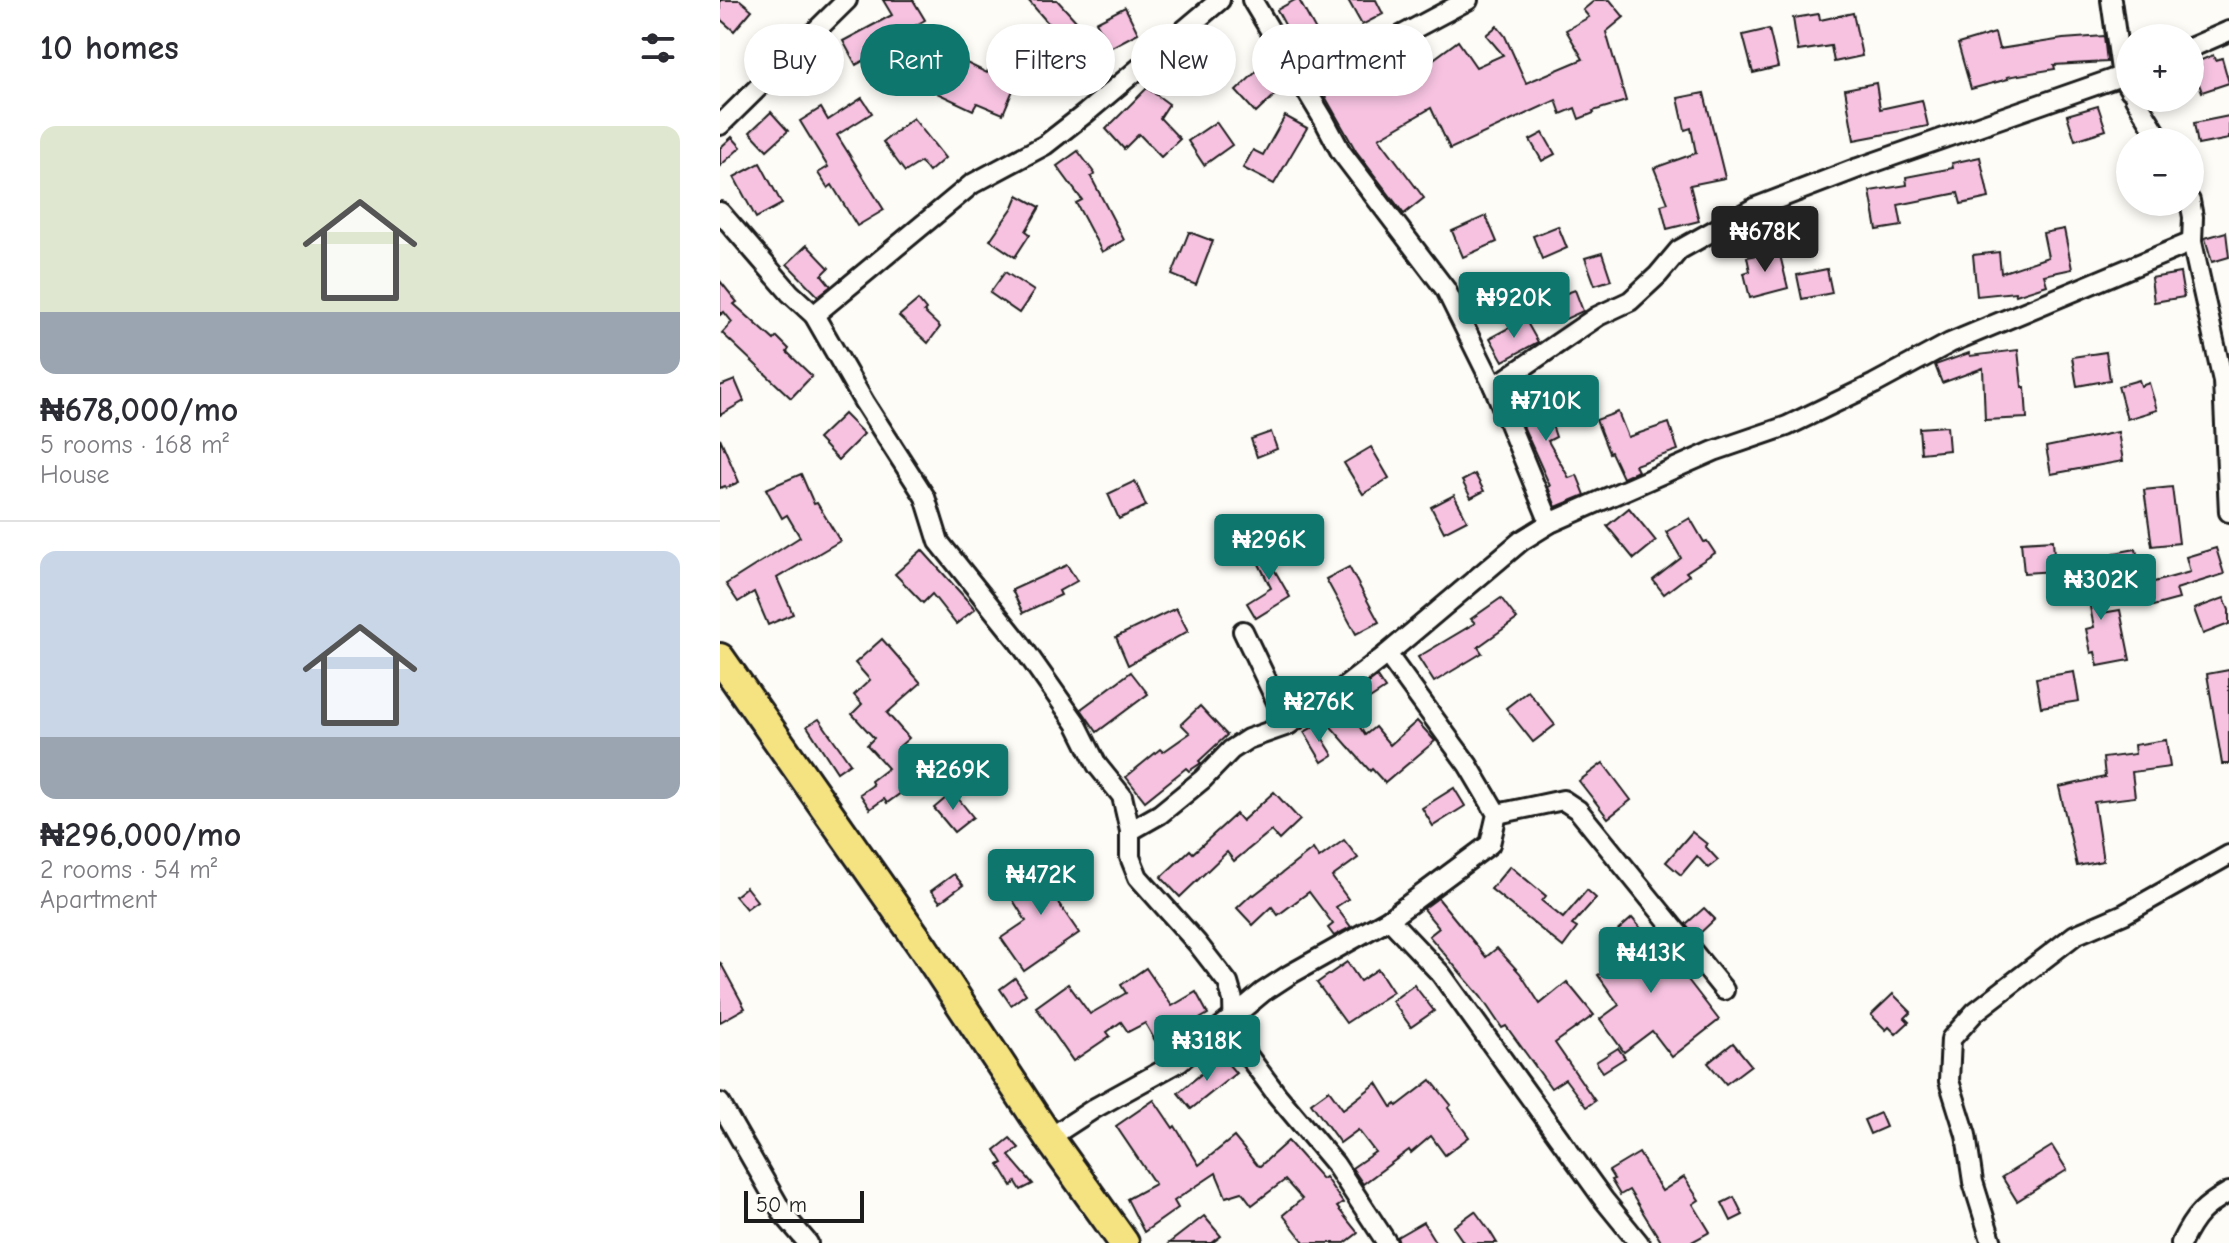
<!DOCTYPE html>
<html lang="en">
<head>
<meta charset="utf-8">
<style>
  body { margin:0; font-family:"Comic Neue",sans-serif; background:#f7f7f7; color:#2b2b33; height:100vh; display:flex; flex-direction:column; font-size:30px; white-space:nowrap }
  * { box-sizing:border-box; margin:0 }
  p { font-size:26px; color:#7c7c81 }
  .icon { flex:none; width:44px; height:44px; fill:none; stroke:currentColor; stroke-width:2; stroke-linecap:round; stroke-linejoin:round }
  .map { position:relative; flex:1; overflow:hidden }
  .drawer { display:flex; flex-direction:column; background:#fff; width:720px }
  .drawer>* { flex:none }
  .top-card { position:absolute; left:24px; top:24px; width:760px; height:72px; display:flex; gap:16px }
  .controls { position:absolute; left:1396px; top:24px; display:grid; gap:16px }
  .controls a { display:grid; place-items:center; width:88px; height:88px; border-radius:50%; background:#fff; box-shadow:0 4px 12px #0003; font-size:40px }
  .scale { position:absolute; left:24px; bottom:20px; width:120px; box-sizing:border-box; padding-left:8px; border:4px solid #1c1c1c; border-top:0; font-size:22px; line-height:28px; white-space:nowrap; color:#1c1c1c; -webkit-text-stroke:6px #fdfcf7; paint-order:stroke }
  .price { position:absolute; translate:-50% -68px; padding:0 18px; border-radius:8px; background:#0f766e; color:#fff; font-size:26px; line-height:52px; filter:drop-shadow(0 2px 4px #0008) }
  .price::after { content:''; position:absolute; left:50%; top:48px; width:24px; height:18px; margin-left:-12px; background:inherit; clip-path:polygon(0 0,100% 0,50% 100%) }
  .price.on { background:#222; color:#fff }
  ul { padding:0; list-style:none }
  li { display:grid; align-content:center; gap:16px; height:424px; padding:0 40px }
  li+li { border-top:2px solid #e1e1e2 }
  li span { display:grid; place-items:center; height:248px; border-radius:16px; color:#555 }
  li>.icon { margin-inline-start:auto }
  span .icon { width:144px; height:144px; fill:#fffc; stroke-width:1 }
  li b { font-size:34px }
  h2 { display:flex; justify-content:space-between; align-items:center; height:96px; padding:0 40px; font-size:34px }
  .tag { padding:0 28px; border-radius:36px; background:#fff; box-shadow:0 4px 12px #0003; font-size:28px; line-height:72px }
  .tag.on { background:#0f766e; color:#fff }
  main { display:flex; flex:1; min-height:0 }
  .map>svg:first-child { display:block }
</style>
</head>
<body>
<main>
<section class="drawer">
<h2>10 homes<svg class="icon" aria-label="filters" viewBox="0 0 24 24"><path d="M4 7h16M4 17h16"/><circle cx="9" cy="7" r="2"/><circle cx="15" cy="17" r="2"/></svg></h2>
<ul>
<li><span style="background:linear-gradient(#dfe7d0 75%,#9aa5b1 0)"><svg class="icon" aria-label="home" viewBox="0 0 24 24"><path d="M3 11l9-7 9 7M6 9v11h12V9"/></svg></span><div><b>₦678,000/mo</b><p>5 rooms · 168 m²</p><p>House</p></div></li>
<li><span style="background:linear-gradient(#c9d6e8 75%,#9aa5b1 0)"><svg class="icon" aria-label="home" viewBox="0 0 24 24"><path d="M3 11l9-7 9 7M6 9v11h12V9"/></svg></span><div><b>₦296,000/mo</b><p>2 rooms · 54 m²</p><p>Apartment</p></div></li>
</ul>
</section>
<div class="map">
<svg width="1509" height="1243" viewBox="0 0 1509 1243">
  <rect width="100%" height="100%" fill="#fdfcf7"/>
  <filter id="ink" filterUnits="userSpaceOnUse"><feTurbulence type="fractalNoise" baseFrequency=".0125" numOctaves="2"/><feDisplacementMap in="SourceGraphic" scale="16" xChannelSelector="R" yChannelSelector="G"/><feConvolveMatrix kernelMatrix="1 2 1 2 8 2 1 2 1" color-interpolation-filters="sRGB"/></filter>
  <g filter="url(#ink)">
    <g fill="#f6c2e0" stroke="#1c1c1c" stroke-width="2">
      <polygon points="0,0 20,0 32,10 14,31 0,19"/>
      <polygon points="163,0 193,0 205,20 162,44 165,49 136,65 123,41 172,15"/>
      <polygon points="308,0 337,0 357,22 340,37"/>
      <polygon points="575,0 579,0 601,40 579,51 557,10"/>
      <polygon points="628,0 656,0 663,14 642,25"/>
      <polygon points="875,0 890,0 904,17 886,32 906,101 873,111 874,113 859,119 855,108 841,114 836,100 730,149 711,108 659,138 704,198 684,214 636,151 603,93 626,80 633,91 659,75 662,80 666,77 673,89 738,41 756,67 783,55 766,35 777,26 785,36 806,83 863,59 846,30 869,17 863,10"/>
      <polygon points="405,7 418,33 390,48 376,22"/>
      <polygon points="1133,13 1142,56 1114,62 1111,46 1078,51 1073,18 1099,14 1100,20"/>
      <polygon points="1049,29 1058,67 1033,73 1023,35"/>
      <polygon points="1275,33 1279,49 1343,39 1384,36 1387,62 1334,65 1335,69 1287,77 1288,79 1251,89 1238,44"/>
      <polygon points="1493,55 1495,60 1502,58 1509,83 1482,92 1473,68 1481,65 1479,61"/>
      <polygon points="234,57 267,73 273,59 301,71 283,114 257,103 253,110 217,93"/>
      <polygon points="539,69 557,88 557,93 536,113 516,91"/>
      <polygon points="1156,83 1160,109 1202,100 1208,126 1134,140 1125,89"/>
      <polygon points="427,88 449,104 440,118 460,139 441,157 419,134 404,149 386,129"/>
      <polygon points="984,93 1005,178 970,185 979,221 947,229 941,205 948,203 934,168 976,153 971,128 965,130 958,98"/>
      <polygon points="142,98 152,113 117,135 164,210 137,226 112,185 108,188 98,173 108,167 80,121 101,108 108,120"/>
      <polygon points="1378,106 1386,130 1355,140 1347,115"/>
      <polygon points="51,112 68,131 47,150 30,132"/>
      <polygon points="565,116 587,128 554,184 523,168 533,150 543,155"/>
      <polygon points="1509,116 1509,139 1478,145 1474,123"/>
      <polygon points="193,118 225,158 209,172 201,162 185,172 163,142"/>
      <polygon points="496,122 512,145 484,165 468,141"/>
      <polygon points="823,133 835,154 822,161 810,140"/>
      <polygon points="12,137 21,147 0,166 0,148"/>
      <polygon points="358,151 375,174 371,177 404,240 382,252 356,203 362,200 337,166"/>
      <polygon points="1260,157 1269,198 1241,204 1238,193 1178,205 1182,226 1157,230 1150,191 1187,185 1186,177 1233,168 1232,163"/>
      <polygon points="40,163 62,204 36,218 14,177"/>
      <polygon points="298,195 320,207 306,231 310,234 295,257 270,240 293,207"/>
      <polygon points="766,216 777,242 743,257 732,231"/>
      <polygon points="838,226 847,248 822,259 813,236"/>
      <polygon points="1344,229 1352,269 1324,275 1327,285 1296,295 1295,292 1257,296 1253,255 1279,252 1281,273 1328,257 1323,233"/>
      <polygon points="469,232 493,241 476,285 452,275"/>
      <polygon points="1506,232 1509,257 1492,262 1485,238"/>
      <polygon points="87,245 109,268 102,275 111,286 98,296 67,264"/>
      <polygon points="1059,251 1068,288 1030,298 1024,273 1030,271 1027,257"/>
      <polygon points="882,253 891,280 875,285 865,258"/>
      <polygon points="1107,269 1112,293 1082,299 1077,275"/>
      <polygon points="285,272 314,291 299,313 270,293"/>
      <polygon points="1460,273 1464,297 1434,302 1431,278"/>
      <polygon points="0,281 17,302 14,304 54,340 57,337 69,349 67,352 92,376 71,398 2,333 12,322 4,312 0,315"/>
      <polygon points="855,290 863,311 839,322 830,299"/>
      <polygon points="198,300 206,310 204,312 220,327 208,343 179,316"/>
      <polygon points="805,319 818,342 783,361 770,338"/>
      <polygon points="1298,350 1302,387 1305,387 1307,418 1265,420 1263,368 1222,383 1215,365 1249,353 1250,356"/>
      <polygon points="1386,352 1390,380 1357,386 1352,357"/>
      <polygon points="816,377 836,437 828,441 849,478 857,475 865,495 836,507 828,487 830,486 803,426 807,424 793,389"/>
      <polygon points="15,380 24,401 0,415 0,386"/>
      <polygon points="1419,380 1421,386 1429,383 1437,410 1407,419 1398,386"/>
      <polygon points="898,412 908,437 949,423 958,450 915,465 918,471 903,478 891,452 889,453 876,420"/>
      <polygon points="124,414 144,434 118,460 98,439"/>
      <polygon points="1227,426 1229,450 1201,453 1199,428"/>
      <polygon points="551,432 557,449 537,457 531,439"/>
      <polygon points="1398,432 1403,461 1331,474 1326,447"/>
      <polygon points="0,438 19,482 6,488 5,486 0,488"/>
      <polygon points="651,447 669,478 643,494 624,463"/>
      <polygon points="81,474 94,504 97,503 120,541 57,578 73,614 48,625 34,592 18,602 6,584 80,537 67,515 62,518 46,489"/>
      <polygon points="755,474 764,491 751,498 742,481"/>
      <polygon points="415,481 426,506 399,519 388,494"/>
      <polygon points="1452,487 1459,543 1432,546 1424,490"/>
      <polygon points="734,495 747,520 724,532 711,507"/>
      <polygon points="909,508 936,541 914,559 887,526"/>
      <polygon points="970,518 984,542 987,541 995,553 966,572 969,575 944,594 933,580 961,558 946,532"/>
      <polygon points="1333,540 1335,571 1304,573 1301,542"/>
      <polygon points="558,543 565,557 551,564 570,597 536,618 527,603 551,588 534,554"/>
      <polygon points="1496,548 1504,574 1456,589 1459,599 1433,606 1427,584 1470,572 1466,557"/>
      <polygon points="1416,549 1421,574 1399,578 1394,553"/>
      <polygon points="202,550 255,609 236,624 212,594 203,603 175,574"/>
      <polygon points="347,565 357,581 339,591 341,595 303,613 292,590"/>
      <polygon points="629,567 659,622 636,634 606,579"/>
      <polygon points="1378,573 1382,613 1400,610 1410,660 1378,666 1375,652 1371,653 1366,629 1374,627 1369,602 1353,603 1350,576"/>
      <polygon points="781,598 797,619 758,647 762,653 714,682 698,657 755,623 751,619"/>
      <polygon points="1504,598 1509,610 1509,624 1483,634 1474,609"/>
      <polygon points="456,608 468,631 408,665 396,637"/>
      <polygon points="162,639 201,683 167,713 189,738 180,746 203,777 167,803 164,799 150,809 140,794 153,785 151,781 168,768 147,745 154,738 132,714 142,704 134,695 150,680 135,663"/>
      <polygon points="1509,670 1509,764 1502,764 1487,674"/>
      <polygon points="411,672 428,694 377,732 361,709"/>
      <polygon points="1354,672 1359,701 1321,707 1316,678"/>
      <polygon points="657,677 665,689 630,712 645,735 655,727 670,745 697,721 715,741 665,783 652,769 650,771 605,720 608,718 606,715"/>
      <polygon points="808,691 835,725 813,742 786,708"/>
      <polygon points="480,706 507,735 479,761 481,763 469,771 466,768 425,801 406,777 440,749 443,752 470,733 461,724"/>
      <polygon points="99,719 130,763 117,772 87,726"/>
      <polygon points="595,726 613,755 602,762 584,732"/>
      <polygon points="1446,740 1450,767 1412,772 1415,797 1374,802 1383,861 1357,866 1339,787 1385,777 1383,758 1415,754 1414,745"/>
      <polygon points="883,763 911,800 888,818 859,781"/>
      <polygon points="734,788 745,806 713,826 702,808"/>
      <polygon points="233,792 253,817 234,832 214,808"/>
      <polygon points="554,792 580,820 559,840 551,831 514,861 507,852 460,897 441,877 470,850 473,853 516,814 522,821"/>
      <polygon points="972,832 987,844 985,846 998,860 988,868 977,856 961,875 946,862"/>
      <polygon points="624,840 638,858 612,877 628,899 616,907 631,927 614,936 608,928 613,924 589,892 558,915 552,907 533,925 517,908 532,894 534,895 593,849 599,858"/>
      <polygon points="354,862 361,878 331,892 359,933 304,971 281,938 306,921 288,892 318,873 321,878"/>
      <polygon points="790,866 826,896 822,901 843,918 867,890 876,898 852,925 857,928 843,947 771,889"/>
      <polygon points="234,874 243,885 220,902 211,891"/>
      <polygon points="26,887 37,901 26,909 15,896"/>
      <polygon points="718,898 766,957 777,948 800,973 820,1004 847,982 874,1015 835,1043 875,1101 866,1107 845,1079 831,1088 786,1026 782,1028 761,997 709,936 719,928 703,909"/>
      <polygon points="984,908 995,919 976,937 966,924"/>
      <polygon points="912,918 952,965 955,963 999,1020 952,1057 932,1031 904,1052 880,1019 899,1005 878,975 902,958 886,941"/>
      <polygon points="0,962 25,1008 0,1022"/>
      <polygon points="627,962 640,981 658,969 673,992 626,1023 597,983"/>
      <polygon points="426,968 452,1006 476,992 488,1014 437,1044 425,1023 408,1032 401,1022 387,1032 390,1036 353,1061 316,1007 348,984 370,1014 406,993 401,985"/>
      <polygon points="295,978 306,994 291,1005 280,989"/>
      <polygon points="694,985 714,1011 691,1027 672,1001"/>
      <polygon points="1173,994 1191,1012 1185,1018 1189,1022 1176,1034 1169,1027 1166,1030 1151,1015"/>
      <polygon points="1013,1043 1031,1065 1006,1084 988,1063"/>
      <polygon points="898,1048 905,1058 883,1072 876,1062"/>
      <polygon points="502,1057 516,1073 471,1109 458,1093"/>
      <polygon points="711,1080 731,1105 728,1108 749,1137 725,1155 711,1136 691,1153 689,1150 643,1184 632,1168 655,1152 638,1130 620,1143 591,1103 609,1090 623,1109 657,1083 672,1107 676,1104 677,1106"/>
      <polygon points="434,1100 453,1128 455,1126 479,1165 514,1137 537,1165 540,1166 568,1141 602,1179 605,1177 623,1203 617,1207 638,1233 625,1243 585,1243 563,1215 582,1199 565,1180 532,1205 522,1192 506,1197 496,1173 454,1201 458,1208 424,1232 407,1199 435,1184 396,1126"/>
      <polygon points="1160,1113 1166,1127 1150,1134 1144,1120"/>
      <polygon points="290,1138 299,1148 289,1156 313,1184 301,1190 296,1182 292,1186 279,1165 283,1163 275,1150"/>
      <polygon points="1332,1146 1347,1170 1297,1201 1282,1177"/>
      <polygon points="919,1153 942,1191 964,1177 979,1200 973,1204 990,1232 970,1243 942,1243 909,1190 900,1195 891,1180 894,1179 889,1171"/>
      <polygon points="1014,1197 1023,1215 1011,1221 1002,1203"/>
      <polygon points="755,1211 769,1230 777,1243 744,1243 733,1227"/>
      <polygon points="484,1216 501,1236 492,1243 449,1243"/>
      <polygon points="703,1222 716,1243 679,1243 677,1237"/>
    </g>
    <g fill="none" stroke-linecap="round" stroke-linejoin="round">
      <g stroke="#1c1c1c" stroke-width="24">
        <g id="street">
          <polyline points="532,0 604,120 621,152 726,290 774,387 830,523"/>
          <polyline points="1391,0 1402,77 1410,90"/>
          <polyline points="1470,48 1509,31"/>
          <polyline points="579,81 671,41 748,0"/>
          <polyline points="1415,98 1442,142"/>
          <polyline points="0,125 127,0"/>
          <polyline points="1470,201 1473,217 1472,242 1503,381 1509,512"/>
          <polyline points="0,212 70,293 94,315 144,402 205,497 219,542 299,642 356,723 377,765 402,796 410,831 410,857 418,877 477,943 508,983 513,1000 514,1037 557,1095 615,1164 667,1243"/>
          <polyline points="94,315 252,184 325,145 366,113 500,0"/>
          <polyline points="774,387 878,316 910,301 938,275 959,250 1034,208 1138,168 1410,73"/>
          <polyline points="523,631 568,725"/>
          <polyline points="777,814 843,800 858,810 1004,990"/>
          <polyline points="410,831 440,814 483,779 511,750 528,739 568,725 614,695 667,654 801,541 830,523 994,451 1067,426 1154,384 1230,343 1472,242"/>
          <polyline points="669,919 721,974 884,1200 919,1243"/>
          <polyline points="0,1103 64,1215 88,1243"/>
          <polyline points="329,1138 375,1108 460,1061 543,992 569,975 669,919 770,844 777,814 748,765 667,654"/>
          <polyline points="1272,1243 1253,1182 1246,1135 1229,1081 1231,1039 1255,1012 1355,935 1404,914 1509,855"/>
          <path d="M1461,1243c13,-27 22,-36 48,-51"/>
        </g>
      </g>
      <g stroke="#1c1c1c" stroke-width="34">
        <polyline id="primary" points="0,658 203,947 329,1138 404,1243"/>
      </g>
      <use href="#street" stroke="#fdfcf7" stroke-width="18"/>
      <use href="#primary" stroke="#f5e382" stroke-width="28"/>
    </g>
  </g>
</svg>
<div class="controls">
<a>+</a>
<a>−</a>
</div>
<div class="scale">50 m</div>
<b class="price on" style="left:1045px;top:274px">₦678K</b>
<b class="price" style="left:794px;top:340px">₦920K</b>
<b class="price" style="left:826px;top:443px">₦710K</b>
<b class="price" style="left:549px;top:582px">₦296K</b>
<b class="price" style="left:1381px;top:622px">₦302K</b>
<b class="price" style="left:599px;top:744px">₦276K</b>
<b class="price" style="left:233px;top:812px">₦269K</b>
<b class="price" style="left:321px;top:917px">₦472K</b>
<b class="price" style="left:931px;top:995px">₦413K</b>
<b class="price" style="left:487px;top:1083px">₦318K</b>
<div class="top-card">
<a class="tag">Buy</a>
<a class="tag on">Rent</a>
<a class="tag">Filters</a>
<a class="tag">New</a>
<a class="tag">Apartment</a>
</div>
</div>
</main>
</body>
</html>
